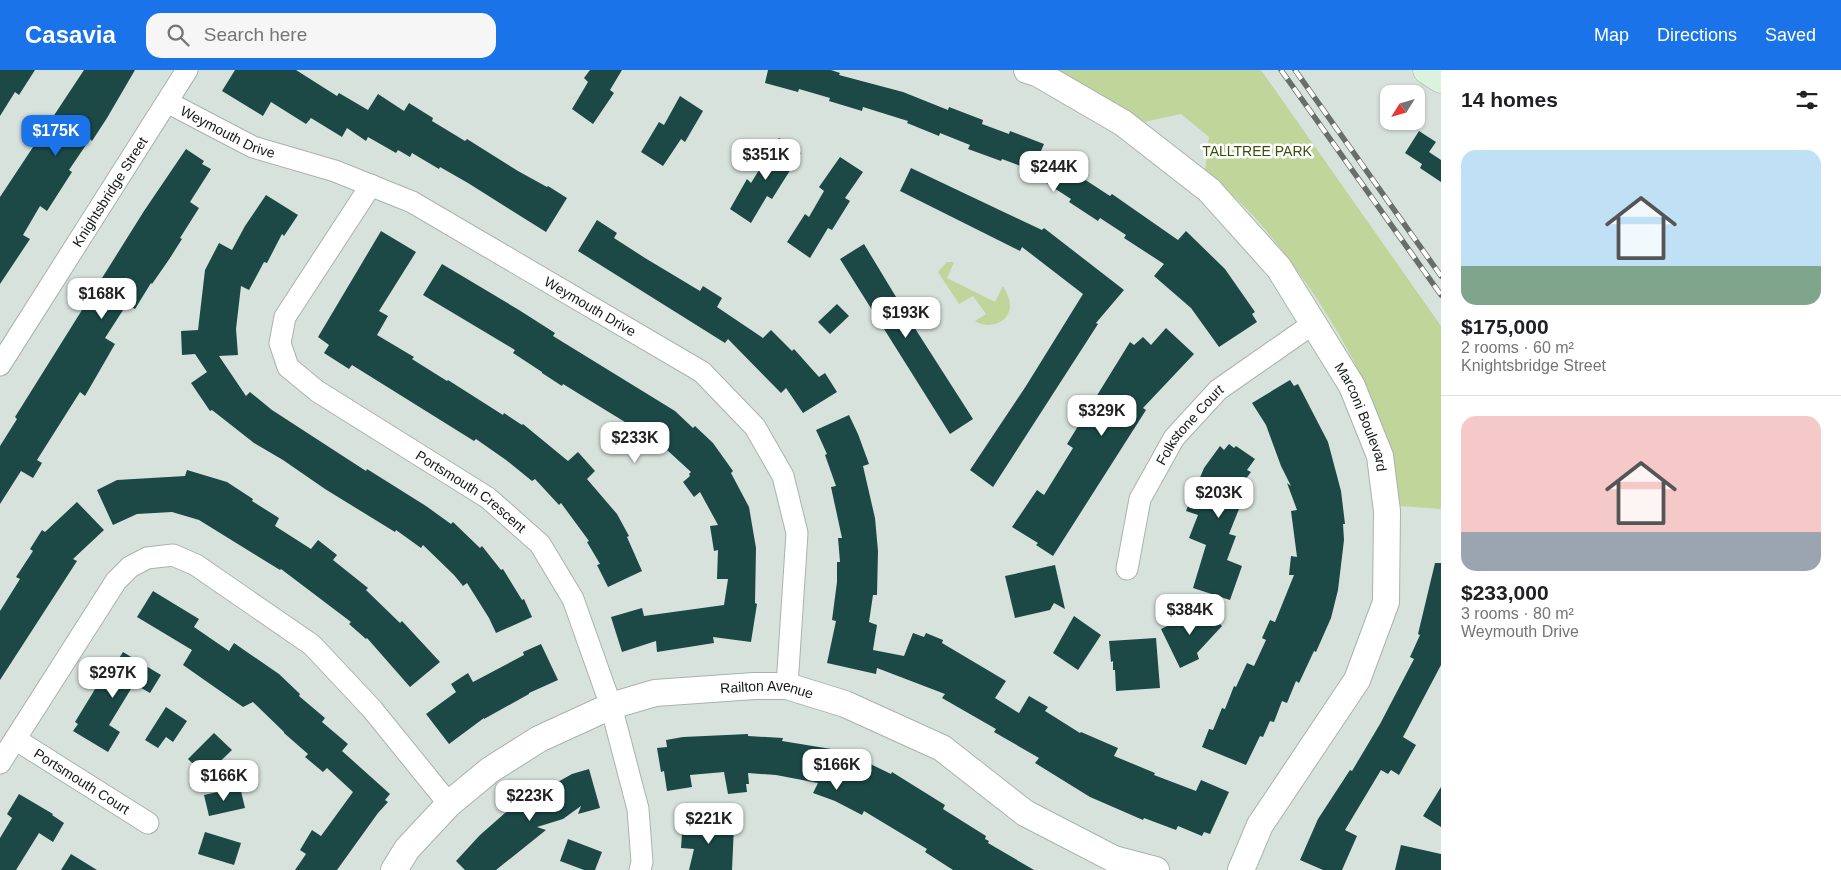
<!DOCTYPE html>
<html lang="en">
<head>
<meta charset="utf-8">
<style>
  body { margin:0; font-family:Arial,sans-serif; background:#f6f6f6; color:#202124; height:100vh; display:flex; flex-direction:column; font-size:19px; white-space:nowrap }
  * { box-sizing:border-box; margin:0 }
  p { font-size:16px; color:#757577 }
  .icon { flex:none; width:28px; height:28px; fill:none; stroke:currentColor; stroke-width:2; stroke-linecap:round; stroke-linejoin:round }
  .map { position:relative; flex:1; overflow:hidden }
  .panel { display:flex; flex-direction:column; background:#fff; width:400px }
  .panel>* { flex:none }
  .needle { width:32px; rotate:233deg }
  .buttons { position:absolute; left:1380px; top:15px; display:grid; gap:10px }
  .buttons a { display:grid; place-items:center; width:45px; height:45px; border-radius:10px; background:#fff; box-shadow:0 1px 4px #0004; font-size:25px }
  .price { position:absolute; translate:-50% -42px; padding:0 11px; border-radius:10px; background:#fff; color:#222; font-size:16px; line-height:32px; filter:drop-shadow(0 1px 2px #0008) }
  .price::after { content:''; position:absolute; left:50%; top:30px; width:15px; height:11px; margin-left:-8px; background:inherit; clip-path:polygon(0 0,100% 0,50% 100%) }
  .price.active { background:#1a73e8; color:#fff }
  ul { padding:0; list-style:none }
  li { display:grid; align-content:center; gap:10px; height:265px; padding:0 20px }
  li+li { border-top:1px solid #e0e0e0 }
  li span { display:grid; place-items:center; height:155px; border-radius:15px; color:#555 }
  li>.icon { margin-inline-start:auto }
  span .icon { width:90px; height:90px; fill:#fffc; stroke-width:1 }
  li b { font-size:21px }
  h2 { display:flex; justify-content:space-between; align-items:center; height:60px; padding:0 20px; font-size:21px }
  header { display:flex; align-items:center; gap:30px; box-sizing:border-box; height:70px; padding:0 25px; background:#1a73e8; color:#fff }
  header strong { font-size:24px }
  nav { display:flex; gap:28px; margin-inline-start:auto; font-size:18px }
  .search { width:350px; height:45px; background:#f6f6f6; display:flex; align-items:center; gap:12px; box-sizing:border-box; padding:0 18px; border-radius:15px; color:#757577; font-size:19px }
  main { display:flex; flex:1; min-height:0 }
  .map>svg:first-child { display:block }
</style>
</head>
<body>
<header>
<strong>Casavia</strong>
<div class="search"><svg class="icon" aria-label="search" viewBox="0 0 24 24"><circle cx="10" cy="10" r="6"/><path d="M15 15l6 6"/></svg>Search here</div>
<nav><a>Map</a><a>Directions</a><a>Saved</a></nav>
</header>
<main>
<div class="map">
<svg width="1441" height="800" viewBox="0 0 1441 800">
  <rect width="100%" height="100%" fill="#d8e2dd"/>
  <g fill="#bfd59a">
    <path d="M1055,0h206l180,256v183l-41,-3c-6,-32 -12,-65 -24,-96 -24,-63 -74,-139 -119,-190 -16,-18 -35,-34 -52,-50l4,-33 -28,-23 -37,8 -57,-35z"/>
    <path d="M947,192h7l-7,16 48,24 8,-16c3,6 7,12 7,19 0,18 -21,25 -35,16l11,-7 -13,-18 -14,8 -21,-32z"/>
  </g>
  <g fill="#1c4946">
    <polygon points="0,0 35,0 19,25 15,22 0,46"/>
    <polygon points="84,0 135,0 107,48 92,71 90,69 69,100 72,102 47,141 40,136 23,165 30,169 0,214 0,127"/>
    <polygon points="235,0 296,0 337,26 339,23 368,40 378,24 404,41 409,33 433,48 432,51 465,71 467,69 518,101 547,117 548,116 567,128 546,162 468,113 440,97 439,99 412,83 410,87 398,80 396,83 368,67 366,71 347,58 342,67 311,48 306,54 271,32 263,46 222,21"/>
    <polygon points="590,0 622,0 610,20 614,23 593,54 572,39 588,12 584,8"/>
    <polygon points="768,0 831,0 840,3 839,5 903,22 948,40 949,37 983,50 982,54 1009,64 1010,61 1044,74 1041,81 1110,126 1112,124 1178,170 1186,161 1225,199 1255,242 1252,244 1257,252 1219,277 1191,238 1154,206 1164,194 1124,168 1126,165 1100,148 1098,151 1069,132 1071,129 1043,111 1047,106 1002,89 1001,91 968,79 970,75 940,63 939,66 907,53 908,51 863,37 862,41 829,31 830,28 799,19 798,22 765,13"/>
    <polygon points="680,26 703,41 685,72 681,69 663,96 641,82 659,52 664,55"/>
    <polygon points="1419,61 1436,72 1429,82 1441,90 1441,112 1420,98 1422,94 1405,83"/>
    <polygon points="779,68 801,83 772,129 767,126 751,153 730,139 747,109 751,113"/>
    <polygon points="186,79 204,91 202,94 211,99 190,132 199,138 180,168 182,169 170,188 152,214 151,213 135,239 127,234 105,268 115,274 85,326 80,322 37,390 42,393 33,408 21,401 0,434 0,376 17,349 15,347 144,141"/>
    <polygon points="840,87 863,102 845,128 850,131 832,160 828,158 810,188 787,172 805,144 809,147 824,121 819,117"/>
    <polygon points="911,98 1042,160 1044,158 1124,220 1096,253 1098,254 993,417 970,400 1026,316 1083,224 1022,177 1020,181 900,121"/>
    <polygon points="266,125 298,145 284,166 282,164 267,193 264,192 249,220 241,216 236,259 238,285 219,286 246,326 250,322 272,340 366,401 367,399 426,436 451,454 453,452 480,478 482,476 501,500 503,499 522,530 524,529 532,547 496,563 489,548 467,513 463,516 454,505 423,475 421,478 396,460 395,462 325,419 283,390 254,373 212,340 210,341 191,313 207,302 195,284 182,285 181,261 198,260 205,200 219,173 232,180 245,156"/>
    <polygon points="597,150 617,163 614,168 645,188 700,221 703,216 722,228 717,237 763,268 771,260 792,281 794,279 819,307 825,303 837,322 803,343 786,318 781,323 728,269 725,273 578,181"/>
    <polygon points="381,161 416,182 379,241 388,246 377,265 414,287 412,289 447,311 448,310 503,345 504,343 522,355 523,354 568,391 578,382 595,401 587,409 617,444 629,466 627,467 642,501 608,517 597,495 600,494 587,472 589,471 561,433 559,435 535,409 532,411 506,390 476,369 474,371 352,295 349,299 324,283 329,275 318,267"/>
    <polygon points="864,174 916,260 973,349 950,364 840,189"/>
    <polygon points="442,194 519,240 555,263 553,266 675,341 693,358 695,356 713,373 733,401 731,403 749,437 756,478 755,533 757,534 751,572 713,567 714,573 657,582 656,571 622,582 611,547 642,538 644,546 724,535 728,509 717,509 718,480 714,481 710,456 718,455 700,422 694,427 683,412 690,406 689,404 691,402 667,380 665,382 651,368 563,314 562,316 542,303 542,302 513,283 515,280 423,225"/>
    <polygon points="837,234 849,246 830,264 818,252"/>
    <polygon points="1166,258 1194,284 1143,338 1146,340 1053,486 1036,475 1038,473 1012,457 1037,420 1044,425 1073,378 1067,374 1130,272 1134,275 1143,267 1151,275"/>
    <polygon points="1290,310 1294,316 1298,314 1328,372 1341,421 1345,454 1343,454 1344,470 1338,520 1331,548 1316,582 1314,581 1299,613 1296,611 1287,633 1282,631 1274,652 1270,651 1263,667 1260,666 1246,695 1202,677 1209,659 1213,660 1222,638 1225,639 1234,616 1236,617 1247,593 1254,596 1266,570 1262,568 1270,550 1275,552 1294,505 1289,505 1291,486 1297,487 1291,441 1297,440 1287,413 1291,416 1281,396 1266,355 1252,333"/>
    <polygon points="849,345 858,364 869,394 863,396 875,448 878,481 877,525 873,525 869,552 877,555 873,580 904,586 913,563 924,567 926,563 943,570 942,573 1006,611 995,628 1019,643 1029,626 1048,637 1045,641 1080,663 1081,662 1118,678 1114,686 1155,703 1154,705 1196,721 1201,710 1229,722 1210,764 1204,762 1202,766 1178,756 1176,760 1144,748 1143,750 1090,727 1035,693 1039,688 994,662 996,659 942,628 945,624 877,598 876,604 827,593 836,551 832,550 837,512 837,492 840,492 838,468 842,468 831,417 836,416 825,385 827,384 816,360"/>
    <polygon points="1229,374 1234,378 1236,376 1255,389 1247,400 1251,402 1234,425 1243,429 1229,464 1236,466 1227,490 1242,496 1230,530 1193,518 1206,475 1189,468 1198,445 1186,441 1204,398 1220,376 1224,380"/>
    <polygon points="187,400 227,412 253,429 252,431 279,448 275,456 311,479 318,470 337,485 333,490 368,518 366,520 400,553 402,551 440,592 410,617 367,568 366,569 349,554 351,552 281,499 280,500 199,450 172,442 137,444 113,455 97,420 117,410 185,406"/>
    <polygon points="77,432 104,460 73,489 77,491 0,610 0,541 20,509 16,507 33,481 30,479 42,460 45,462"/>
    <polygon points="1435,493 1441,493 1441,595 1403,667 1416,675 1399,705 1391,700 1388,704 1381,700 1345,760 1357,766 1342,800 1323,800 1300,790 1318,749 1350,700 1352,701 1380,654 1414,589 1410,587 1420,565 1418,564"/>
    <polygon points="1055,495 1065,539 1054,533 1050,540 1015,548 1005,506"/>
    <polygon points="153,521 199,549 194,557 229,581 234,573 279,604 300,624 299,626 325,648 322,652 348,674 342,681 390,724 385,730 388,732 378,743 337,800 295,800 306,784 300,780 312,760 321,766 353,722 327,698 323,702 305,687 308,684 284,663 284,662 253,632 243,637 183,595 192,580 137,547"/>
    <polygon points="1204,539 1222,556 1197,583 1199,589 1180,598 1161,559"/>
    <polygon points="1074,546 1101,565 1078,600 1053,583"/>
    <polygon points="1156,568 1160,618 1116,621 1115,600 1113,600 1113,591 1111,592 1109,571"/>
    <polygon points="541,574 558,610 529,623 529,624 484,649 484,648 449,674 426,644 456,622 451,614 468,603 473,612 524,585 523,582"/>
    <polygon points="123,582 161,605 150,623 134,614 109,655 120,662 108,682 73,661 78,654 75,652 114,588 118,590"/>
    <polygon points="166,637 187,651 173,672 166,667 158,678 145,670"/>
    <polygon points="214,663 232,680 205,706 188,689"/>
    <polygon points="748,664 748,666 783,668 782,671 831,679 859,691 860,689 891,704 892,702 945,735 943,739 986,766 985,769 989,771 988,773 1034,800 953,800 925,782 927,779 864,741 862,745 835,731 813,723 818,713 776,705 748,703 749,714 746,714 747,722 728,724 724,702 690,705 692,717 667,721 664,701 661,702 657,678 667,677 666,670 683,667"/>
    <polygon points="589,699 600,738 578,744 581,736 563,749 537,757 546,760 496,800 465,800 456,791 480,765 505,743 522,732 572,704"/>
    <polygon points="240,717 245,738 209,746 204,725"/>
    <polygon points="1441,717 1441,757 1423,746"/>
    <polygon points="19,724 53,744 52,745 64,753 53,772 39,763 16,800 0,800 0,768 12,748 7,744"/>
    <polygon points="683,749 714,751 714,755 734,756 732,800 689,800 694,779 681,778"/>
    <polygon points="205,762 241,773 234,795 198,784"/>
    <polygon points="568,769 602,782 595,800 584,800 560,791"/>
    <polygon points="1401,775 1441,784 1441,800 1395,800"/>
    <polygon points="71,784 97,800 61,800"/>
  </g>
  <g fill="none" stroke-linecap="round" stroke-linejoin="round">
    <g stroke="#a8b2ae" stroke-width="23">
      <g id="minor">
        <path id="s1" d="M167,32l86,45 82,24 77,31 290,170 53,55 28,49 14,57 -10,153"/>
        <path id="s2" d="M371,115l-86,132 -5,26 8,24 29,24 171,107 52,46 33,55 38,107 27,103 4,53 -2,8"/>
        <path id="s3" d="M0,295l187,-295"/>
        <path id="s4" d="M1127,499l13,-70 34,-61 44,-48 96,-67"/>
        <path id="s5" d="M15,669l133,84"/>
        <polyline points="0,693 116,511 130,497 147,488 173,485 196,495 312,575 372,639 449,734"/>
      </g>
    </g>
    <g stroke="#a8b2ae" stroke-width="28">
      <g id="tertiary">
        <path id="s6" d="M1027,0l10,3 86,50 86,67 70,78 73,118 28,70 7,55 -1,91 -29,78 -97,145 -19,45"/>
        <path id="s7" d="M394,800l13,-21 42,-45 41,-34 49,-31 72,-33 44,-13 99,-7h33l58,18 97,44 83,65 89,46 42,11"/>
      </g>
    </g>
    <g stroke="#a8b2ae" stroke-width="29">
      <polyline id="secondary" points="1427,0 1441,9"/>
    </g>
    <use href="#minor" stroke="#fff" stroke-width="21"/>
    <use href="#tertiary" stroke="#fff" stroke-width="26"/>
    <use href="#secondary" stroke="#dbf2dd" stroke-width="28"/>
    <g stroke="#686e6b" stroke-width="5.5">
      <g id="rail">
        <polyline points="1281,0 1441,225"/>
        <polyline points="1295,0 1441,206"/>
      </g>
    </g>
    <use href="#rail" stroke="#fff" stroke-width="4" stroke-dasharray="11" stroke-linecap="butt"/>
  </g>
  <g text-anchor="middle" stroke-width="5" stroke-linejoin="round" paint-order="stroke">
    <g font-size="14" fill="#161918" stroke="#fff">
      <text dy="5" stroke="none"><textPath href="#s1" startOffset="68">Weymouth Drive</textPath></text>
      <text dy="5" stroke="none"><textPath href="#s3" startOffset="205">Knightsbridge Street</textPath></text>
      <text dy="5" stroke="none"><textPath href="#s1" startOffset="472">Weymouth Drive</textPath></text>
      <text dy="5" stroke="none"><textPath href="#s6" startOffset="495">Marconi Boulevard</textPath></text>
      <text dy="5" stroke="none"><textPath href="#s4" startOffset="161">Folkstone Court</textPath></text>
      <text dy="5" stroke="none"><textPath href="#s2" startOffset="431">Portsmouth Crescent</textPath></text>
      <text dy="5" stroke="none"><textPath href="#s7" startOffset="435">Railton Avenue</textPath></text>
      <text dy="5" stroke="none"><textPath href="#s5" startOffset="79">Portsmouth Court</textPath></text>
    </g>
    <g font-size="14" fill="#3b4e0b" stroke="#fff">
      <text x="1257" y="86">TALLTREE PARK</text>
    </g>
  </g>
</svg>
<div class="buttons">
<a><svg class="needle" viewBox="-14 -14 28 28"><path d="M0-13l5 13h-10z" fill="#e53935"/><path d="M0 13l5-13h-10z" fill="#757577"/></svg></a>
</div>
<b class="price active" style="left:56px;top:87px">$175K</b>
<b class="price" style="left:766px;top:111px">$351K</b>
<b class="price" style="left:1054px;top:123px">$244K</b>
<b class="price" style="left:102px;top:250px">$168K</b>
<b class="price" style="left:906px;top:269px">$193K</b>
<b class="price" style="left:1102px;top:367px">$329K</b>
<b class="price" style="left:635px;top:394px">$233K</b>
<b class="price" style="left:1219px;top:449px">$203K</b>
<b class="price" style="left:1190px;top:566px">$384K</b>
<b class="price" style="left:113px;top:629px">$297K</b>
<b class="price" style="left:837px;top:721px">$166K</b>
<b class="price" style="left:224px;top:732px">$166K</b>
<b class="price" style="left:530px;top:752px">$223K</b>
<b class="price" style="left:709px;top:775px">$221K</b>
</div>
<section class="panel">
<h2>14 homes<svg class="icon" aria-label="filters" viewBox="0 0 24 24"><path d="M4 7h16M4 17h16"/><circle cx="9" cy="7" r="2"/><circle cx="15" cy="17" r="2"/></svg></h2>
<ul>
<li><span style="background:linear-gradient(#bfe0f5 75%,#7fa58c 0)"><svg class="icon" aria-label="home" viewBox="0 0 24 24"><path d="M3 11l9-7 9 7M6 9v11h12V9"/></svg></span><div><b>$175,000</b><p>2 rooms · 60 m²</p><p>Knightsbridge Street</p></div></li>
<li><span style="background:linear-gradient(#f6c9c9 75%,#9aa5b1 0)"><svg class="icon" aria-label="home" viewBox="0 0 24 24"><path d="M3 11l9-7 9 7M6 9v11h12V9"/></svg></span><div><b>$233,000</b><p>3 rooms · 80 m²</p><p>Weymouth Drive</p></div></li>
</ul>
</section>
</main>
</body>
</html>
